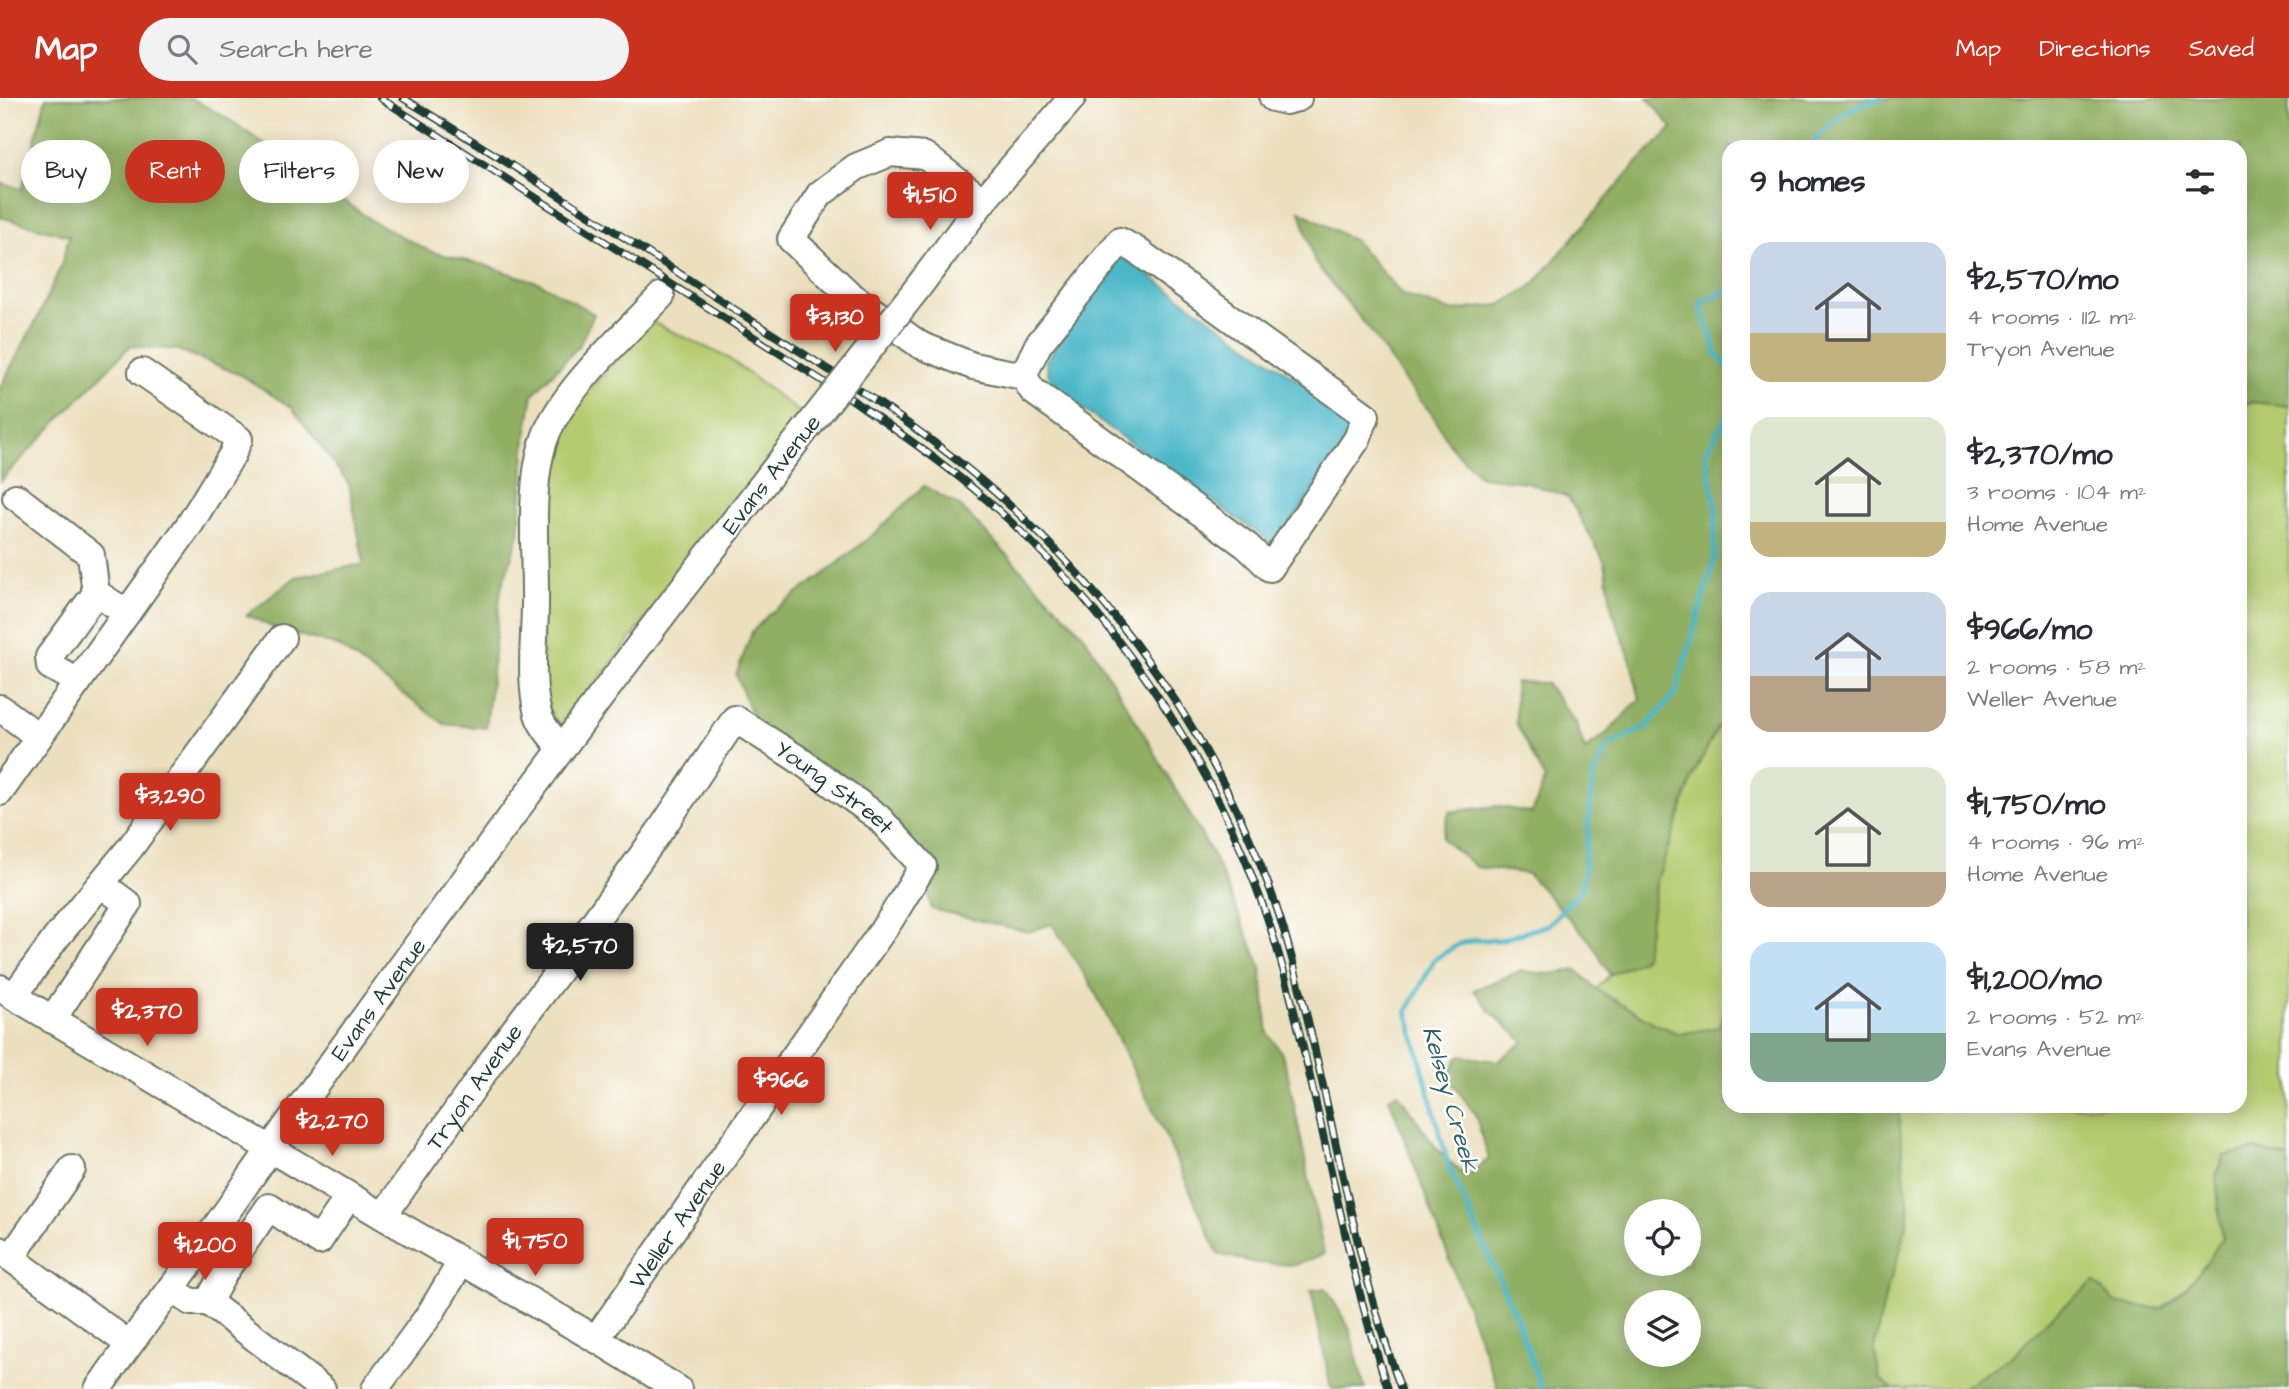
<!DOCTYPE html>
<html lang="en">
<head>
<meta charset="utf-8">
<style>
  body { margin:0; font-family:"Architects Daughter",sans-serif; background:#f2f2f3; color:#2b2b33; height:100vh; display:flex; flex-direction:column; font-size:26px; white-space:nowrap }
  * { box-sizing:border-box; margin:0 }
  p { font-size:23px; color:#7c7c81 }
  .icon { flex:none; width:38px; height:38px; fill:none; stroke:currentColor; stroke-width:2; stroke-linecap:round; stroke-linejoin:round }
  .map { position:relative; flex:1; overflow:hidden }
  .details { position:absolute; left:1722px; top:42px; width:525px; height:973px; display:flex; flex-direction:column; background:#fff; border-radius:21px; box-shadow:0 4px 18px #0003 }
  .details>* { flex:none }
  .top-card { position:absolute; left:21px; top:42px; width:665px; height:63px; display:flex; gap:14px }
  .controls { position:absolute; left:1624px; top:1101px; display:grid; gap:14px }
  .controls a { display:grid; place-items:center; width:77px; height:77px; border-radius:50%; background:#fff; box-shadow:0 4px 18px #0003; font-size:35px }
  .price { position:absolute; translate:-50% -60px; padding:0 16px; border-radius:7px; background:#c8321e; color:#fff; font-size:23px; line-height:46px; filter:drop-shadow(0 2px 4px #0008) }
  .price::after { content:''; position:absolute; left:50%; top:42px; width:21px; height:16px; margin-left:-10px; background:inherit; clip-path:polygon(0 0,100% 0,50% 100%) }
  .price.selected { background:#222; color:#fff }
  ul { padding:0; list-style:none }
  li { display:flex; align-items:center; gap:21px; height:175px; padding:0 28px }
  li span { display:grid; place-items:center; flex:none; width:196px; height:140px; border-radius:21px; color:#555 }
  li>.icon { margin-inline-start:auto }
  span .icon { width:84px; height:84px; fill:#fffc; stroke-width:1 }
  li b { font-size:30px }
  h2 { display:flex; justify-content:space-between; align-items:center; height:84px; padding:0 28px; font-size:30px }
  .tag { padding:0 24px; border-radius:32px; background:#fff; box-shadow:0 4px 18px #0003; font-size:24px; line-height:63px }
  .tag.selected { background:#c8321e; color:#fff }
  header { display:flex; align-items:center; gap:42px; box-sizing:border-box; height:98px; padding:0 35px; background:#c8321e; color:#fff }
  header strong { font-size:33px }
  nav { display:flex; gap:38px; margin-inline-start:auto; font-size:24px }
  .search { width:490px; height:63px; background:#f2f2f3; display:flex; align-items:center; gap:18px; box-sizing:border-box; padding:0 24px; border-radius:38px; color:#7c7c81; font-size:26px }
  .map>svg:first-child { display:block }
</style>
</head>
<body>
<header>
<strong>Map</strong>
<div class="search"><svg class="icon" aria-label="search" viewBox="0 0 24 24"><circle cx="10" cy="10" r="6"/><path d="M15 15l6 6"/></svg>Search here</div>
<nav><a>Map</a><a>Directions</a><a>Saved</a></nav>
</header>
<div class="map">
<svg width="2289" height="1291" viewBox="0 0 2289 1291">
  <rect width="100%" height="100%" fill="#fff"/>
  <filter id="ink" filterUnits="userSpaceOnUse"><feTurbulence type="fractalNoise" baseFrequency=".0143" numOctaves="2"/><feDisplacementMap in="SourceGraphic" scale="14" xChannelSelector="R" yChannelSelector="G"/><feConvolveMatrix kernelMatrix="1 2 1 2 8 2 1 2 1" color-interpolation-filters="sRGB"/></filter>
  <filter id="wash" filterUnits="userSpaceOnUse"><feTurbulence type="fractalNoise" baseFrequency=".00686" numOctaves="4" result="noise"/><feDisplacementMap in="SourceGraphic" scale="28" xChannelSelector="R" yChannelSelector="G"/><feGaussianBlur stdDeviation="1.57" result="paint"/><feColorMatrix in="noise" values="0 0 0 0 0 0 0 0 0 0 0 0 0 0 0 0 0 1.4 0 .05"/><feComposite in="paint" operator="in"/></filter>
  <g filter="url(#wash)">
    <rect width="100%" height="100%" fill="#ecdfbd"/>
    <g fill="#b5cb6f" stroke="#6a8452" stroke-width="2">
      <polygon points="652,224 727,259 804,318 616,560 558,629 542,597 541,384 551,333"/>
      <polygon points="2252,304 2289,308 2289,1060 2254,1051 2224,1058 2216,1076 2222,1140 2209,1163 2187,1189 2162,1211 2118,1206 2053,1217 2014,1257 1961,1291 1893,1291 1880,1281 1874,1250 1886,1194 1902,1147 1909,1113 1904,1077 1898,1008 2240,1008 2240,307"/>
      <polygon points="1729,607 1729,884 1727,900 1720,929 1679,936 1656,926 1596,891 1610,877 1644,861 1657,782 1694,676"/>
    </g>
    <g fill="#90af62" stroke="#58764b" stroke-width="2" fill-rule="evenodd">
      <polygon points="46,0 191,0 230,22 374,124 429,153 484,167 540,185 594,216 579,248 533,296 526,339 519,437 501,491 486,630 444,626 338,548 274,530 247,517 296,479 364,466 349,386 292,310 241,277 178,252 130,248 0,383 0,289 37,221 61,168 69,138 0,119 0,85 22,91"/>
      <polygon points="1648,0 2289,0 2289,308 2252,304 2240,307 2240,49 1729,49 1729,607 1694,676 1657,782 1644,861 1610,877 1591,844 1528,776 1476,769 1442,741 1449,714 1497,708 1532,715 1545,681 1516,625 1515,584 1546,585 1576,625 1585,652 1608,634 1640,601 1629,557 1612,512 1605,464 1568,399 1526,384 1481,379 1452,350 1432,316 1406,285 1370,232 1315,165 1300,113 1355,143 1402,197 1451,213 1500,207 1532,188 1638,64 1672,30"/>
      <polygon points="924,388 961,409 1083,536 1144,636 1215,761 1261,869 1268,935 1282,956 1288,977 1324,1156 1296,1167 1256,1165 1218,1156 1167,1041 1093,890 1052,826 1028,834 931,811 923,768 758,632 736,577 752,534 769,516 827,474 876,434"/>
      <path d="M1577,872l19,19 60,35 23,10 41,-7 7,-29 2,-16v124h169l6,69 5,36 -7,34 -16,47 -12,56 6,31 13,10h-395l-109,-291 9,-5 39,56 29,28 23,-18 -14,-45 -28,-38 12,-20 38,5 27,-19 -33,-30 -17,-22 46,-19 28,3zM1636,1113h53v53h-53zM1636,1204h53v52h-53z"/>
      <polygon points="2254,1051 2289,1060 2289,1291 1961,1291 2014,1257 2053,1217 2094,1184 2118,1206 2162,1211 2187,1189 2208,1163 2222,1140 2216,1076 2224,1058"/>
      <polygon points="1326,1190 1349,1230 1365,1291 1331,1291 1311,1192"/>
    </g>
    <polygon fill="#4cb7c8" stroke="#367a7e" stroke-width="2" points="1120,157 1360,326 1275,447 1051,289 1046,263"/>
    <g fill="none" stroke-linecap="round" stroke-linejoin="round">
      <g stroke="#4cb7c8" stroke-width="5">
        <path d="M1809,49c21,-25 40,-42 73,-49"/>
        <polyline points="1729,191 1700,205 1717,257 1729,271"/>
        <polyline points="1542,1291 1515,1216 1449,1069 1407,913 1435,861 1459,846 1475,842 1500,842 1548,827 1582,791 1593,679 1607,649 1647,628 1676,595 1714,462 1716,411 1706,354 1729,314"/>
      </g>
    </g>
  </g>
  <g filter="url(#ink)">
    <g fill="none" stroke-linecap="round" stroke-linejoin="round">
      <g stroke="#677664" stroke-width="30">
        <g id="minor">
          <polyline points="1273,0 1286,3 1298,0"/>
          <polyline points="983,103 925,58 890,55 856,69 820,96 791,141 849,196 920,247 973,268 1023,278 1038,247 1120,143 1136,152 1366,318 1357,341 1270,470 1247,448 1033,293 1023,278"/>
          <polyline points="916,192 983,103 1072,0"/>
          <polyline points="16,399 91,457 96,495 127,515"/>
          <polyline points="78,584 50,568 49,559 96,495"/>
          <polyline points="0,610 39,639"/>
          <path d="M562,650c-9,-9 -20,-21 -24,-34 -9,-35 -3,-76 -3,-111 1,-53 -9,-132 16,-179 23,-44 76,-92 110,-128"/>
          <polyline points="0,694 190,426 232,357 239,341 142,274"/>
          <polyline points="0,890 383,1118 596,1241 678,1291"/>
          <polyline points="14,898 56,840 130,750 282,540"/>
          <polyline points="52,922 128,806 101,786"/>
          <path id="s1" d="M383,1118l120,-171 53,-70 106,-147 73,-109 60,38 83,60 45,49 -33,54 -294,419"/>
          <polyline points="0,1152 129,1246"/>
          <polyline points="11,1160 72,1071"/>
          <polyline points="171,1191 191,1204 208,1204 322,1291"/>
          <polyline points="208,1204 225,1173 269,1109 319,1143 349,1098"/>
          <path id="s2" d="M98,1291c23,-34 48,-67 73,-100 42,-56 81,-115 122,-172 162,-226 327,-451 499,-670"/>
          <polyline points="375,1291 430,1216 461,1164"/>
        </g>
      </g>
      <use href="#minor" stroke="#fff" stroke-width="26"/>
      <g stroke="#1f3d34" stroke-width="8">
        <g id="rail">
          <path d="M380,0l471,301c46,32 93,64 136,101 140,124 246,288 296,469 39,139 59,283 105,420"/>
          <path d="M403,0c111,67 219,138 328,209 67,44 136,85 201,134 152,114 271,268 338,448 16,43 27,88 38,132 30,123 50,249 93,368"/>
        </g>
      </g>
      <use href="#rail" stroke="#fff" stroke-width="5" stroke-dasharray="16" stroke-linecap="butt"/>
      <g stroke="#677664" stroke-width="30" stroke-linecap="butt">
        <polyline id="minor-bridge" points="792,349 916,192"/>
      </g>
      <use href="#minor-bridge" stroke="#fff" stroke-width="26"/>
    </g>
  </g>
  <g text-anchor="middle" stroke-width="5" stroke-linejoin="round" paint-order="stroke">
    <g font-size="23" fill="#1f3d34" stroke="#fff">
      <text transform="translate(771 376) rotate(-52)" y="8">Evans Avenue</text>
      <text dy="8" stroke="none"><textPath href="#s1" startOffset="730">Young Street</textPath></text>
      <text dy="8" stroke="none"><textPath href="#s2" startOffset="480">Evans Avenue</textPath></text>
      <text dy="8" stroke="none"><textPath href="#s1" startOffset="158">Tryon Avenue</textPath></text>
      <text transform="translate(677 1126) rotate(-55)" y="8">Weller Avenue</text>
    </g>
    <g font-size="24" font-style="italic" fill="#2c6260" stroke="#fff">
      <text transform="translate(1451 1001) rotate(74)" y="8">Kelsey Creek</text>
    </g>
  </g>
</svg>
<div class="controls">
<a><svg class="icon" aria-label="locate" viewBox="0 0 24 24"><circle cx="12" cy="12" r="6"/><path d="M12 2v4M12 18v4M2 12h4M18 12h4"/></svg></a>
<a><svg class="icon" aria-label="layers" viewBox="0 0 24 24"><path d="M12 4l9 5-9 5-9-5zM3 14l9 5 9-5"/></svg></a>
</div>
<b class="price" style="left:930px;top:134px">$1,510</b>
<b class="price" style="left:835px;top:256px">$3,130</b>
<b class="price" style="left:170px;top:735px">$3,290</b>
<b class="price selected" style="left:580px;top:885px">$2,570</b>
<b class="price" style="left:147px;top:950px">$2,370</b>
<b class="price" style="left:781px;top:1019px">$966</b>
<b class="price" style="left:332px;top:1060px">$2,270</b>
<b class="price" style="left:535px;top:1180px">$1,750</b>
<b class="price" style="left:205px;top:1184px">$1,200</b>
<div class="top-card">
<a class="tag">Buy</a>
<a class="tag selected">Rent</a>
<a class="tag">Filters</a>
<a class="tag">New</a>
</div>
<section class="details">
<h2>9 homes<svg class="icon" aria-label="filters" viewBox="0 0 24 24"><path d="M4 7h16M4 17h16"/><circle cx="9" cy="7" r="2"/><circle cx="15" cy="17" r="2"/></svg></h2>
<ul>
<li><span style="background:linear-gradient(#c9d6e8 65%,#c2b280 0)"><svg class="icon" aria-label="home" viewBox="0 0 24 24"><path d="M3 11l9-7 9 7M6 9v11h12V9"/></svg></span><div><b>$2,570/mo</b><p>4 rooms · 112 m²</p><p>Tryon Avenue</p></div></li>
<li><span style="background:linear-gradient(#dfe7d0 75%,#c2b280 0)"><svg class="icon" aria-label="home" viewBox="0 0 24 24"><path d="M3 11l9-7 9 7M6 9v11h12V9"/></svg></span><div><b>$2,370/mo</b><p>3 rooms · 104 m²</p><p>Home Avenue</p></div></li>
<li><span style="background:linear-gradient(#c9d6e8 60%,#b9a48a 0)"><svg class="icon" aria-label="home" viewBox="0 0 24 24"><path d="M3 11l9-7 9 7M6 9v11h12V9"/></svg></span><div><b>$966/mo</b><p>2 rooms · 58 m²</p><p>Weller Avenue</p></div></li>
<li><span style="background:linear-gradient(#dfe7d0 75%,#b9a48a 0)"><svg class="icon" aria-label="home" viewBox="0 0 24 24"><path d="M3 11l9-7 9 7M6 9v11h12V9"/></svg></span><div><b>$1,750/mo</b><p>4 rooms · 96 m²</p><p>Home Avenue</p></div></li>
<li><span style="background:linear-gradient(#bfe0f5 65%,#7fa58c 0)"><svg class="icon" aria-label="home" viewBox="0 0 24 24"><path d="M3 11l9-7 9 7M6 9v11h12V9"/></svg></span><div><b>$1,200/mo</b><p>2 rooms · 52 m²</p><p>Evans Avenue</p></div></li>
</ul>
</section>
</div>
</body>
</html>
